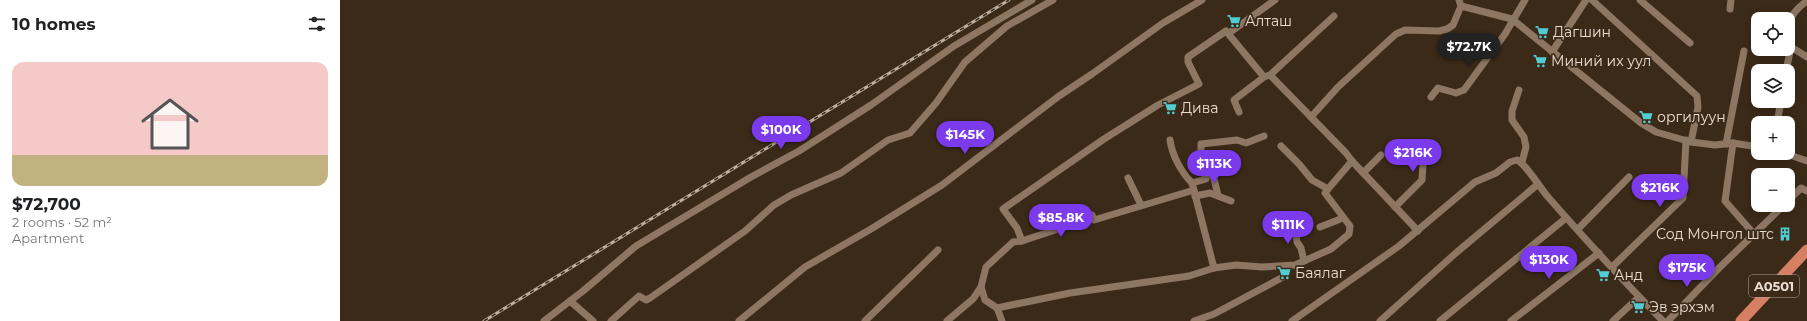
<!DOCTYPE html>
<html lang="en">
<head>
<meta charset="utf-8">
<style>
  body { margin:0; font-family:Montserrat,sans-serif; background:#f6f6f6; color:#202124; height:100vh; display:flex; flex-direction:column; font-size:15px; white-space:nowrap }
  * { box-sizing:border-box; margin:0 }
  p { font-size:13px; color:#757577 }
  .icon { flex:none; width:22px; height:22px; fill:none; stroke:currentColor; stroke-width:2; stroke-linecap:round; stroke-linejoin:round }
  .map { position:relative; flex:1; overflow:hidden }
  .side { display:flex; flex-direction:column; background:#fff; width:340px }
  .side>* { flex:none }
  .tools { position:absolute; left:1411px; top:12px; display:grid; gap:8px }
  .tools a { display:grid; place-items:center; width:44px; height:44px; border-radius:8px; background:#fff; box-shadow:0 2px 10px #0003; font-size:20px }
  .price { position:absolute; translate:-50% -34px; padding:0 9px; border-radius:14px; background:#7c3aed; color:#fff; font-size:13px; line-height:26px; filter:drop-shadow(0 1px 2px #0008) }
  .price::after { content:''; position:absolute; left:50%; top:24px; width:12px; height:9px; margin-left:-6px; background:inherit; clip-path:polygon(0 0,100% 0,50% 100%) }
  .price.current { background:#222; color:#fff }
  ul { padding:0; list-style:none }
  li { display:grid; align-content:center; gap:8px; height:212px; padding:0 12px }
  li span { display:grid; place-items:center; height:124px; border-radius:12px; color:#555 }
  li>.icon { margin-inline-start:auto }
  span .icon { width:72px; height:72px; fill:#fffc; stroke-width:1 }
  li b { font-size:17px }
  h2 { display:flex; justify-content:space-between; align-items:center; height:48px; padding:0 12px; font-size:17px }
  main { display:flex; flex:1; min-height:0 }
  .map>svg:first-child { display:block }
</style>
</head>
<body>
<main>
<section class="side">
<h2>10 homes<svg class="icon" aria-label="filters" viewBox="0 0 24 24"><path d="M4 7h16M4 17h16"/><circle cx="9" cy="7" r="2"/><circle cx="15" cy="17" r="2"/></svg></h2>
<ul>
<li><span style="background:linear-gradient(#f6c9c9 75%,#c2b280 0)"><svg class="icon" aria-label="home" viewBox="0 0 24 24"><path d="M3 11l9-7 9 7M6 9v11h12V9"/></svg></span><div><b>$72,700</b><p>2 rooms · 52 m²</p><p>Apartment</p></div></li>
</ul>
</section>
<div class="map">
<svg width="1467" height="321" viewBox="0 0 1467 321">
  <rect width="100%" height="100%" fill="#3c2a18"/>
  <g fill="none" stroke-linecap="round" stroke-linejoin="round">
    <g stroke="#8d7763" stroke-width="7">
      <polyline points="1119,0 1121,6 1172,19 1301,123 1316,132 1351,142 1375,145 1393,143 1418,147"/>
      <polyline points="1252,0 1357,96 1358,107 1351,142"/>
      <polyline points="1300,0 1350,43"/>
      <polyline points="1390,9 1391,0"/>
      <polyline points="889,33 935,0"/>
      <path d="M1451,47c-3,-23 -4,-32 16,-46"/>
      <polyline points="1212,52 1246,0"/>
      <polyline points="1446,71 1451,47 1467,57"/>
      <polyline points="930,75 994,16"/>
      <polyline points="1179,90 1172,111 1172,120 1184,137 1186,147 1182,162"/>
      <polyline points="1091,97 1098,88 1116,93 1124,90 1165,34 1185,0"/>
      <polyline points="899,112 894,100 924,77"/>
      <polyline points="971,117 998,87 1056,34 1065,30 1099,31 1107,29 1113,25 1121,6"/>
      <polyline points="1437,123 1441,101"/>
      <path d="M830,140c2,15 11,32 22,43"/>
      <polyline points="1393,143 1385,201 1414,234"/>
      <polyline points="1386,144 1404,51"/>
      <polyline points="1444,153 1467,161"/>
      <polyline points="1023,173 1041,155"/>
      <polyline points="865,176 873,175 878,195"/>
      <polyline points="788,178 801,205"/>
      <polyline points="988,189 1012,161"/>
      <polyline points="855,196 870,193 891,201"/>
      <polyline points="1448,201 1461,188 1467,191"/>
      <polyline points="1055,207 1082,180 1083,163 1096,146"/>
      <polyline points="954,224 957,242 961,248 964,261"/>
      <polyline points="980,227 1003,218"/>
      <polyline points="1238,229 1289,177"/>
      <polyline points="682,241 715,230 752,215 754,220 854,190"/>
      <polyline points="1272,267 1343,198 1346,140"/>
      <polyline points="874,268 852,183 866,179 861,160 861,144 897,140 906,143 924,136"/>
      <polyline points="230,301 253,321"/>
      <polyline points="657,308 730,293 849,276 874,268 896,265 922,267 955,265 991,249 1009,234 1010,226 985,193 988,189 972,180 959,164 941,146"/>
      <polyline points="204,321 243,291 296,246 411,177 459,151 531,105 614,46 692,0"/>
      <polyline points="271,321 299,296 306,300 310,298 405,231 434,205 451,195 501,173 548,140 570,133 596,103 625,62 667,26 713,0"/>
      <polyline points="399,321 465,267 531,229 602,185 719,96 752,74 823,23 862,0"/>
      <polyline points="525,321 598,250"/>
      <polyline points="607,321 633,299 641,287"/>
      <polyline points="662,321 657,308 645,300 641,287 646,267 673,242 682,241 677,228 663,209 764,139 818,105 859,84 848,62 848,57 886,31 924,77 930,75 1006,153 1012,161 1078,231"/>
      <polyline points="854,321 874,314 945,276 948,266"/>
      <path d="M952,321l107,-75 76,-64 21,-9 14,-11 7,-2c9,4 23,28 31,37 37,42 75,84 115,124"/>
      <polyline points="1040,321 1117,252 1197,185"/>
      <polyline points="1100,321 1226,218"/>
      <polyline points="1171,321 1259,253"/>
      <polyline points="1273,321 1299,297"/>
      <polyline points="1328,321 1379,268 1444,205"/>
    </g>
    <polyline stroke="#d57f63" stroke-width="11" points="1401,321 1467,250"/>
    <g stroke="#bdb0a3" stroke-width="3">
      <polyline id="rail" points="144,321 669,0"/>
    </g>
    <use href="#rail" stroke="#3c2a18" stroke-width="1.5" stroke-dasharray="4.5" stroke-linecap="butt"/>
  </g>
  <defs>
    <g id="supermarket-bare" transform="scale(1.08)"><path d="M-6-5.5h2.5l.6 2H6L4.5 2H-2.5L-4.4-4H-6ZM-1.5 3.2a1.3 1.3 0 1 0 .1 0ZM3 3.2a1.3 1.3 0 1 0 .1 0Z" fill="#51ccd2" stroke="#3c2a18" stroke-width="2.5" paint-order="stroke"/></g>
    <g id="building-bare" transform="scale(1.08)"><path d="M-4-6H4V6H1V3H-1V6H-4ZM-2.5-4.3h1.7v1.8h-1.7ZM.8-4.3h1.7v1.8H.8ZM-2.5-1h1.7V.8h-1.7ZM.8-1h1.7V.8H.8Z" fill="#51ccd2" stroke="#3c2a18" stroke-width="2.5" paint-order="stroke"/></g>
  </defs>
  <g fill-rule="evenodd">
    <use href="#supermarket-bare" x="894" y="21"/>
    <use href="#supermarket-bare" x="1202" y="32"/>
    <use href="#supermarket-bare" x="1200" y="61"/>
    <use href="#supermarket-bare" x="830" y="108"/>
    <use href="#supermarket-bare" x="1306" y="117"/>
    <use href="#building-bare" x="1445" y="234"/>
    <use href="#supermarket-bare" x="944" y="273"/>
    <use href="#supermarket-bare" x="1263" y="275"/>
    <use href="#supermarket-bare" x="1298" y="307"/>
  </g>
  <g text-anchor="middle" stroke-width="3.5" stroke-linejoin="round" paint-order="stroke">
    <rect fill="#3c2a18" stroke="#b4a79a" stroke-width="1" x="1409" y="275" width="50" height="22" rx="3"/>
    <g font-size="13" font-weight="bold" fill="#e8ddd1">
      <text x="1434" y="291">A0501</text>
    </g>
    <g font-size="14" fill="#e8ddd1" stroke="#3c2a18" text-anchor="start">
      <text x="905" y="26">Алташ</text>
      <text x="1213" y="37">Дагшин</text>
      <text x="1211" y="66">Миний их уул</text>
      <text x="841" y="113">Дива</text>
      <text x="1317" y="122">оргилуун</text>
      <text x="1434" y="239" text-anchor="end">Сод Монгол штс</text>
      <text x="955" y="278">Баялаг</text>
      <text x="1274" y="280">Анд</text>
      <text x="1309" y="312">Эв эрхэм</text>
    </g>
  </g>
</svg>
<div class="tools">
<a><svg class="icon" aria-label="locate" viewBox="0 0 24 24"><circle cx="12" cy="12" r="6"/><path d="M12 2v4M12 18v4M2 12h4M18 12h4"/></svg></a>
<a><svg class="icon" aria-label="layers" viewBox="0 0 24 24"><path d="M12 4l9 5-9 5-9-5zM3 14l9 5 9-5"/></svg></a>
<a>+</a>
<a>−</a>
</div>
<b class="price current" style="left:1129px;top:67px">$72.7K</b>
<b class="price" style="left:441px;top:150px">$100K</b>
<b class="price" style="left:625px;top:155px">$145K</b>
<b class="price" style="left:1073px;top:173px">$216K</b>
<b class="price" style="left:874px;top:184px">$113K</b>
<b class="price" style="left:1320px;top:208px">$216K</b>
<b class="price" style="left:721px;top:238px">$85.8K</b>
<b class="price" style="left:948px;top:245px">$111K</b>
<b class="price" style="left:1209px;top:280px">$130K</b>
<b class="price" style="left:1347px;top:288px">$175K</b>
</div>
</main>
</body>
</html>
